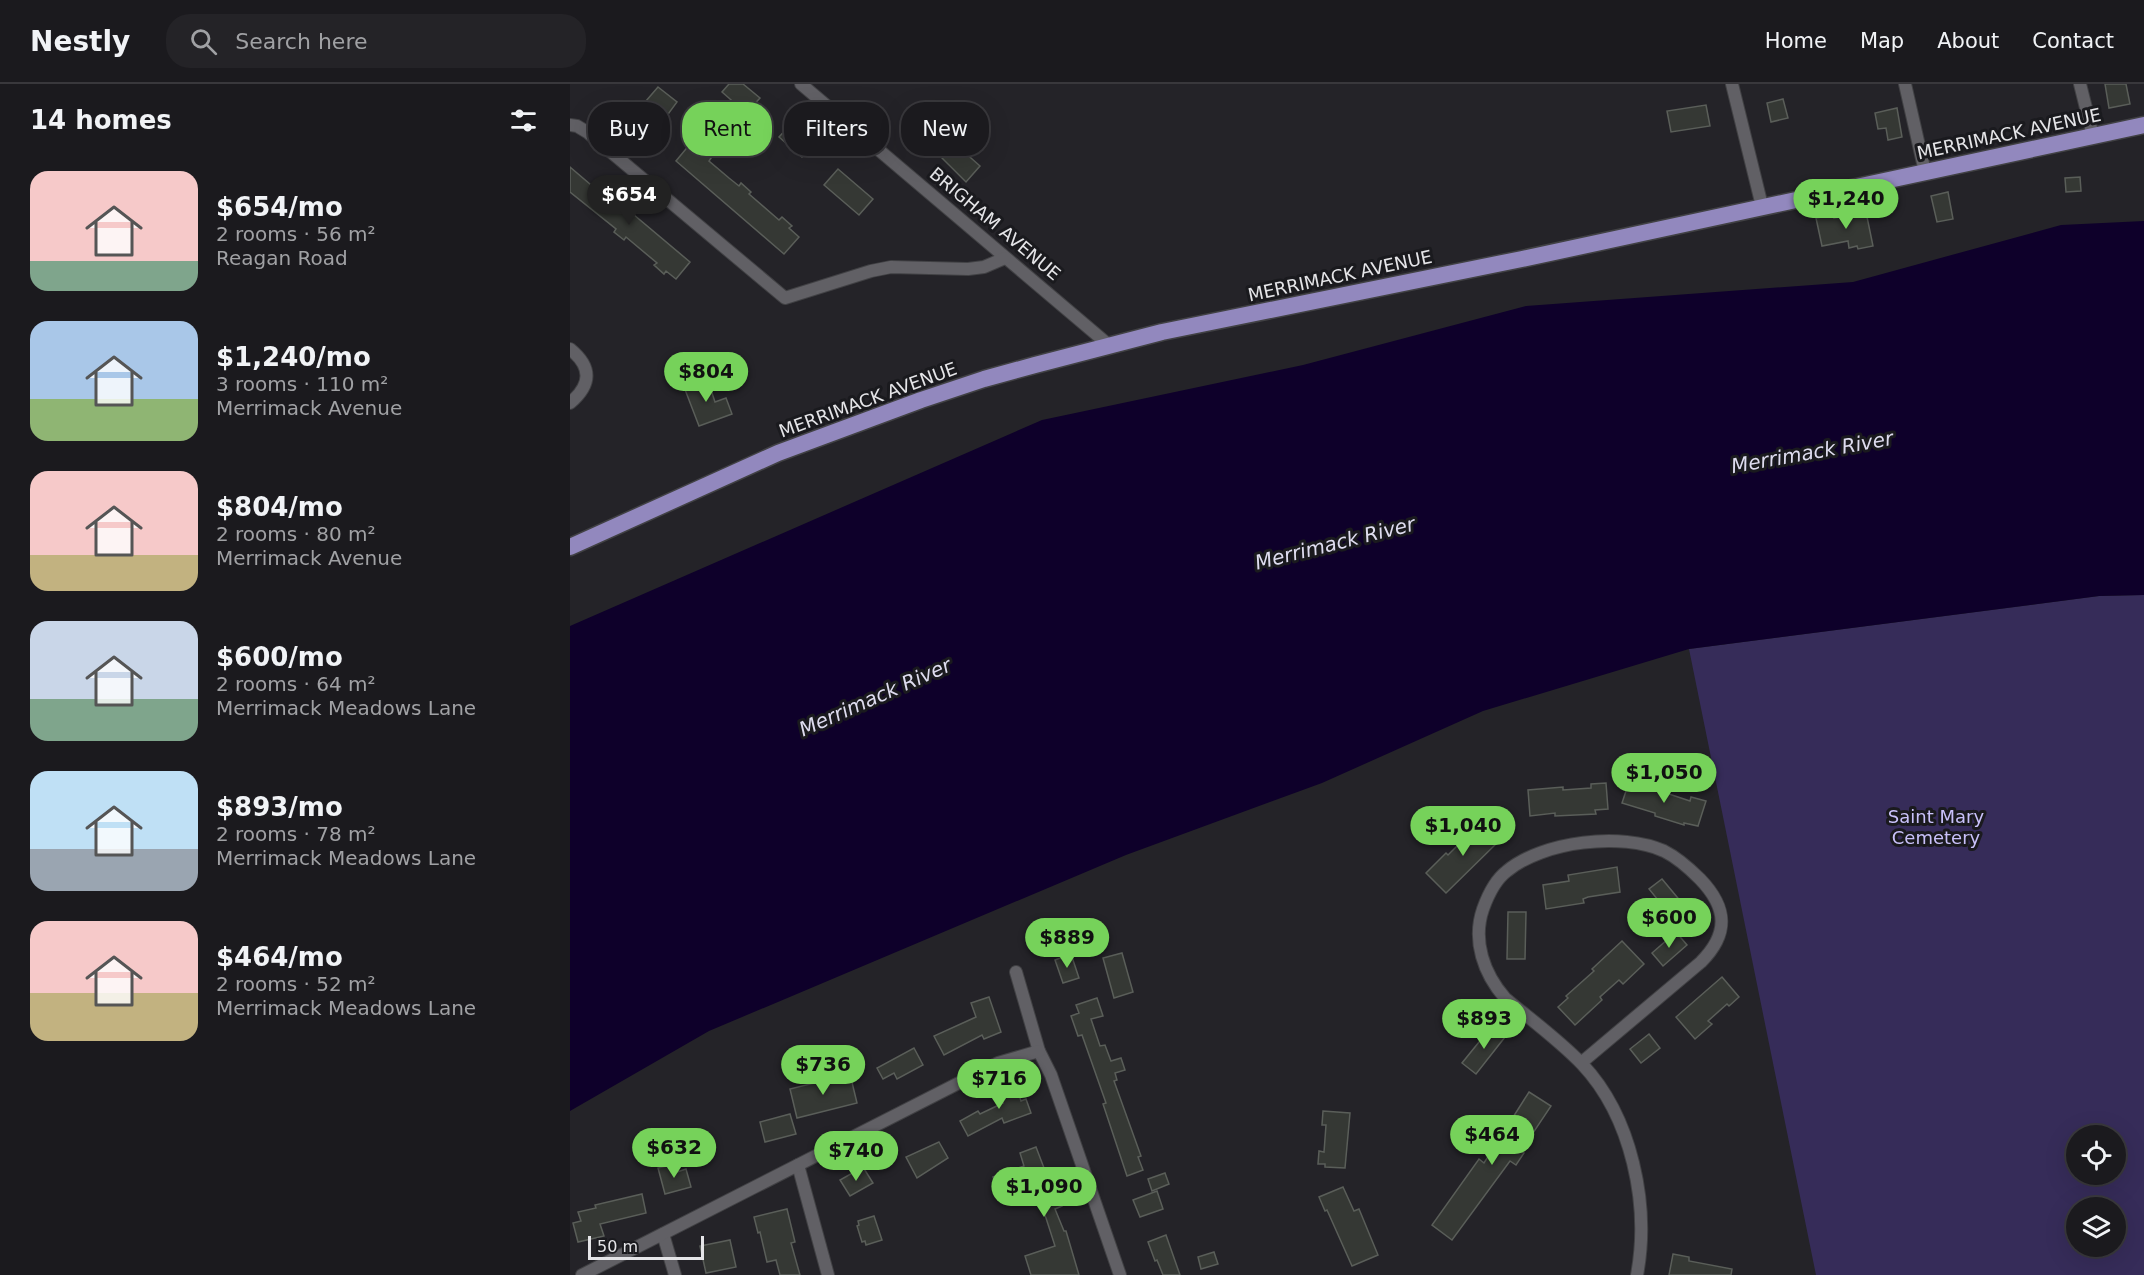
<!DOCTYPE html>
<html lang="en">
<head>
<meta charset="utf-8">
<style>
  body { margin:0; font-family:"DejaVu Sans",sans-serif; background:#242327; color:#f1f3f6; height:100vh; display:flex; flex-direction:column; font-size:22px; white-space:nowrap }
  * { box-sizing:border-box; margin:0 }
  p { font-size:20px; color:#a0a1a4 }
  .icon { flex:none; width:33px; height:33px; fill:none; stroke:currentColor; stroke-width:2; stroke-linecap:round; stroke-linejoin:round }
  .map { position:relative; flex:1; overflow:hidden }
  .side { display:flex; flex-direction:column; background:#1b1a1e; width:570px }
  .side>* { flex:none }
  .hud { position:absolute; left:18px; top:18px; width:570px; height:54px; display:flex; gap:12px }
  .buttons { position:absolute; left:1496px; top:1041px; display:grid; gap:12px }
  .buttons a { display:grid; place-items:center; width:60px; height:60px; border-radius:50%; background:#1b1a1e; box-shadow:0 6px 24px #0002,0 0 0 2px #39383c; font-size:30px }
  .scale { position:absolute; left:18px; bottom:15px; width:116px; box-sizing:border-box; padding-left:6px; border:3px solid #e5e5e8; border-top:0; font-size:16px; line-height:21px; white-space:nowrap; color:#e5e5e8; -webkit-text-stroke:4px #1a1a1e; paint-order:stroke }
  .price { position:absolute; translate:-50% -51px; padding:0 14px; border-radius:21px; background:#76d25a; color:#111; font-size:20px; line-height:39px; filter:drop-shadow(0 2px 3px #0008) }
  .price::after { content:''; position:absolute; left:50%; top:36px; width:18px; height:14px; margin-left:-9px; background:inherit; clip-path:polygon(0 0,100% 0,50% 100%) }
  .price.selected { background:#222; color:#fff }
  ul { padding:0; list-style:none }
  li { display:flex; align-items:center; gap:18px; height:150px; padding:0 30px }
  li span { display:grid; place-items:center; flex:none; width:168px; height:120px; border-radius:18px; color:#555 }
  li>.icon { margin-inline-start:auto }
  span .icon { width:72px; height:72px; fill:#fffc; stroke-width:1 }
  li b { font-size:26px }
  h2 { display:flex; justify-content:space-between; align-items:center; height:72px; padding:0 30px; font-size:26px }
  .tag { padding:0 21px; border-radius:24px; background:#1b1a1e; box-shadow:0 6px 24px #0002,0 0 0 2px #39383c; font-size:21px; line-height:54px }
  .tag.selected { background:#76d25a; color:#111 }
  header { display:flex; align-items:center; gap:36px; box-sizing:border-box; height:84px; padding:0 30px; background:#1b1a1e; border-bottom:2px solid #39383c }
  header strong { font-size:28px }
  nav { display:flex; gap:33px; margin-inline-start:auto; font-size:21px }
  .search { width:420px; height:54px; background:#242327; display:flex; align-items:center; gap:15px; box-sizing:border-box; padding:0 21px; border-radius:24px; color:#a0a1a4; font-size:22px }
  main { display:flex; flex:1; min-height:0 }
  .map>svg:first-child { display:block }
</style>
</head>
<body>
<header>
<strong>Nestly</strong>
<div class="search"><svg class="icon" aria-label="search" viewBox="0 0 24 24"><circle cx="10" cy="10" r="6"/><path d="M15 15l6 6"/></svg>Search here</div>
<nav><a>Home</a><a>Map</a><a>About</a><a>Contact</a></nav>
</header>
<main>
<section class="side">
<h2>14 homes<svg class="icon" aria-label="filters" viewBox="0 0 24 24"><path d="M4 7h16M4 17h16"/><circle cx="9" cy="7" r="2"/><circle cx="15" cy="17" r="2"/></svg></h2>
<ul>
<li><span style="background:linear-gradient(#f6c9c9 75%,#7fa58c 0)"><svg class="icon" aria-label="home" viewBox="0 0 24 24"><path d="M3 11l9-7 9 7M6 9v11h12V9"/></svg></span><div><b>$654/mo</b><p>2 rooms · 56 m²</p><p>Reagan Road</p></div></li>
<li><span style="background:linear-gradient(#a9c7e8 65%,#8fb573 0)"><svg class="icon" aria-label="home" viewBox="0 0 24 24"><path d="M3 11l9-7 9 7M6 9v11h12V9"/></svg></span><div><b>$1,240/mo</b><p>3 rooms · 110 m²</p><p>Merrimack Avenue</p></div></li>
<li><span style="background:linear-gradient(#f6c9c9 70%,#c2b280 0)"><svg class="icon" aria-label="home" viewBox="0 0 24 24"><path d="M3 11l9-7 9 7M6 9v11h12V9"/></svg></span><div><b>$804/mo</b><p>2 rooms · 80 m²</p><p>Merrimack Avenue</p></div></li>
<li><span style="background:linear-gradient(#c9d6e8 65%,#7fa58c 0)"><svg class="icon" aria-label="home" viewBox="0 0 24 24"><path d="M3 11l9-7 9 7M6 9v11h12V9"/></svg></span><div><b>$600/mo</b><p>2 rooms · 64 m²</p><p>Merrimack Meadows Lane</p></div></li>
<li><span style="background:linear-gradient(#bfe0f5 65%,#9aa5b1 0)"><svg class="icon" aria-label="home" viewBox="0 0 24 24"><path d="M3 11l9-7 9 7M6 9v11h12V9"/></svg></span><div><b>$893/mo</b><p>2 rooms · 78 m²</p><p>Merrimack Meadows Lane</p></div></li>
<li><span style="background:linear-gradient(#f6c9c9 60%,#c2b280 0)"><svg class="icon" aria-label="home" viewBox="0 0 24 24"><path d="M3 11l9-7 9 7M6 9v11h12V9"/></svg></span><div><b>$464/mo</b><p>2 rooms · 52 m²</p><p>Merrimack Meadows Lane</p></div></li>
</ul>
</section>
<div class="map">
<svg width="1574" height="1191" viewBox="0 0 1574 1191">
  <rect width="100%" height="100%" fill="#242328"/>
  <path fill="#362c59" fill-rule="evenodd" d="M1574,511v680h-328l-127,-626 410,-53zM1506,1052h39v38h-39zM1506,1124h39v38h-39z"/>
  <polygon fill="#0e002a" points="1574,137 1574,511 1529,512 1119,565 913,627 752,699 556,771 139,947 0,1027 0,542 472,336 733,281 956,222 1283,198 1491,141"/>
  <g fill="#353834" stroke="#5a5e59" stroke-width="1.5">
    <polygon points="159,0 173,0 190,14 176,29 152,8"/>
    <polygon points="1535,0 1556,0 1560,20 1539,24"/>
    <polygon points="88,3 107,18 96,33 76,17"/>
    <polygon points="1213,15 1218,34 1201,38 1197,19"/>
    <polygon points="1136,21 1140,42 1101,48 1097,27"/>
    <polygon points="1327,24 1332,53 1318,56 1316,44 1308,45 1305,29"/>
    <polygon points="222,39 244,60 232,73 209,53"/>
    <polygon points="374,50 410,82 396,98 362,64"/>
    <polygon points="120,60 129,68 131,65 141,74 139,77 159,94 169,102 171,99 181,108 179,110 209,136 212,133 222,142 219,144 229,153 214,170 106,77"/>
    <polygon points="0,83 27,106 29,104 49,122 51,120 120,178 106,195 96,187 94,190 84,181 87,179 56,153 54,156 44,148 46,145 0,108"/>
    <polygon points="268,85 303,115 289,131 254,101"/>
    <polygon points="1510,93 1511,107 1496,108 1495,94"/>
    <polygon points="1378,108 1383,135 1367,138 1361,112"/>
    <polygon points="1296,128 1303,162 1288,165 1287,162 1279,164 1278,157 1252,162 1246,134 1264,131 1264,134"/>
    <polygon points="150,270 156,284 137,292 131,279"/>
    <polygon points="137,294 145,318 156,314 162,330 129,342 114,303"/>
    <polygon points="1060,695 1094,705 1093,708 1120,717 1121,713 1136,717 1128,742 1114,739 1114,741 1085,732 1085,729 1052,719"/>
    <polygon points="1036,699 1038,725 1025,726 1026,730 985,732 985,729 960,732 958,706 993,703 993,706 1021,704 1021,700"/>
    <polygon points="912,737 931,755 876,809 856,789 876,769 878,771"/>
    <polygon points="1047,783 1050,808 1018,813 1013,815 1014,819 976,825 973,801 999,797 998,791"/>
    <polygon points="1092,795 1122,831 1109,842 1079,805"/>
    <polygon points="938,828 956,828 955,875 937,875"/>
    <polygon points="1106,848 1117,861 1093,882 1082,869"/>
    <polygon points="1052,857 1074,880 1053,900 1049,896 1030,913 1032,916 1005,941 988,923 998,914 996,912 1024,887 1022,885"/>
    <polygon points="552,869 563,908 544,914 533,874"/>
    <polygon points="501,870 509,894 493,899 485,876"/>
    <polygon points="1152,893 1169,913 1159,922 1157,920 1138,937 1142,940 1125,955 1106,933"/>
    <polygon points="419,913 431,948 414,955 412,951 374,971 364,952 406,933 401,919"/>
    <polygon points="527,914 533,932 521,935 530,962 535,961 541,977 551,974 555,986 545,989 547,996 544,997 571,1072 568,1073 573,1086 557,1092 533,1020 536,1019 512,951 508,952 501,932 509,929 506,921"/>
    <polygon points="922,942 935,953 906,990 892,979"/>
    <polygon points="1079,950 1090,964 1071,979 1060,965"/>
    <polygon points="344,964 353,981 327,995 324,989 313,995 307,984"/>
    <polygon points="280,990 287,1019 227,1034 220,1005"/>
    <polygon points="444,996 451,1017 456,1015 461,1029 434,1039 432,1034 398,1052 390,1037 408,1027 410,1030 433,1019 427,1002"/>
    <polygon points="959,1008 981,1022 951,1067 954,1069 946,1081 940,1077 882,1156 862,1141 909,1075 914,1079"/>
    <polygon points="753,1027 780,1029 775,1084 755,1083 755,1080 748,1080 749,1067 754,1068 756,1041 752,1041"/>
    <polygon points="220,1030 226,1050 195,1058 190,1038"/>
    <polygon points="369,1058 378,1074 347,1094 336,1073"/>
    <polygon points="466,1063 482,1105 484,1103 492,1122 485,1125 494,1147 496,1147 509,1191 461,1191 455,1172 485,1162 476,1134 462,1102 458,1103 455,1094 427,1104 423,1093 454,1082 450,1069"/>
    <polygon points="105,1080 107,1088 116,1085 121,1103 95,1110 88,1084"/>
    <polygon points="293,1083 303,1099 280,1112 270,1096"/>
    <polygon points="595,1089 599,1100 582,1107 578,1095"/>
    <polygon points="773,1103 784,1127 789,1125 808,1171 782,1182 757,1126 755,1127 749,1113"/>
    <polygon points="587,1107 593,1125 570,1133 563,1116"/>
    <polygon points="72,1110 76,1129 30,1140 34,1152 8,1158 3,1139 11,1137 8,1128 26,1124 25,1121"/>
    <polygon points="217,1125 225,1158 221,1159 230,1191 210,1191 206,1176 197,1178 190,1148 188,1149 184,1133"/>
    <polygon points="304,1132 312,1156 296,1161 295,1157 292,1158 287,1142 289,1141 288,1137"/>
    <polygon points="596,1151 610,1191 593,1191 587,1176 585,1177 578,1158"/>
    <polygon points="160,1156 166,1183 136,1189 130,1162"/>
    <polygon points="644,1168 648,1180 631,1185 628,1173"/>
    <polygon points="1103,1170 1119,1173 1119,1177 1162,1185 1161,1191 1099,1191"/>
  </g>
  <g fill="none" stroke-linecap="round" stroke-linejoin="round">
    <g stroke="#414144" stroke-width="14">
      <g id="minor">
        <polyline points="231,0 540,262"/>
        <polyline points="1162,0 1192,122"/>
        <polyline points="1335,0 1355,88"/>
        <polyline points="1510,0 1523,52"/>
        <polyline points="0,41 7,42 17,48 215,214 301,187 321,183 398,185 414,183 435,174"/>
        <path d="M0,265c22,18 22,35 0,54"/>
        <polyline points="446,888 469,967 481,991 550,1191"/>
        <path d="M1011,979l120,-101c28,-28 27,-54 -1,-83 -10,-10 -22,-21 -36,-28 -42,-19 -121,-10 -157,20 -12,9 -19,24 -24,38 -11,32 1,65 22,89 25,21 54,42 77,66 50,53 68,141 55,211"/>
        <polyline points="228,1081 258,1191"/>
        <polyline points="93,1150 105,1191"/>
        <polyline points="12,1191 428,979 469,967"/>
      </g>
    </g>
    <g stroke="#414144" stroke-width="19">
      <polyline id="primary" points="0,463 208,369 351,316 414,295 465,281 592,248 952,175 1574,41"/>
    </g>
    <use href="#minor" stroke="#616065" stroke-width="12"/>
    <use href="#primary" stroke="#9288be" stroke-width="16"/>
  </g>
  <g text-anchor="middle" stroke-width="6" stroke-linejoin="round" paint-order="stroke">
    <g font-size="18" fill="#e5e5e8" stroke="#1a1a1e">
      <text transform="translate(1439 50) rotate(-12)" y="6">MERRIMACK AVENUE</text>
      <text transform="translate(425 140) rotate(40)" y="6">BRIGHAM AVENUE</text>
      <text transform="translate(770 192) rotate(-12)" y="6">MERRIMACK AVENUE</text>
      <text transform="translate(298 316) rotate(-20)" y="6">MERRIMACK AVENUE</text>
    </g>
    <g font-size="18" fill="#c9c1fa" stroke="#1a1a1e">
      <text x="1366" y="739">Saint Mary<tspan x="1366" dy="21">Cemetery</tspan></text>
    </g>
    <g font-size="20" font-style="italic" fill="#dedcef" stroke="#1a1a1e">
      <text transform="translate(1242 368) rotate(-10)" y="7">Merrimack River</text>
      <text transform="translate(765 459) rotate(-14)" y="7">Merrimack River</text>
      <text transform="translate(305 613) rotate(-24)" y="7">Merrimack River</text>
    </g>
  </g>
</svg>
<div class="buttons">
<a><svg class="icon" aria-label="locate" viewBox="0 0 24 24"><circle cx="12" cy="12" r="6"/><path d="M12 2v4M12 18v4M2 12h4M18 12h4"/></svg></a>
<a><svg class="icon" aria-label="layers" viewBox="0 0 24 24"><path d="M12 4l9 5-9 5-9-5zM3 14l9 5 9-5"/></svg></a>
</div>
<div class="scale">50 m</div>
<b class="price selected" style="left:59px;top:142px">$654</b>
<b class="price" style="left:1276px;top:146px">$1,240</b>
<b class="price" style="left:136px;top:319px">$804</b>
<b class="price" style="left:1094px;top:720px">$1,050</b>
<b class="price" style="left:893px;top:773px">$1,040</b>
<b class="price" style="left:1099px;top:865px">$600</b>
<b class="price" style="left:497px;top:885px">$889</b>
<b class="price" style="left:914px;top:966px">$893</b>
<b class="price" style="left:253px;top:1012px">$736</b>
<b class="price" style="left:429px;top:1026px">$716</b>
<b class="price" style="left:922px;top:1082px">$464</b>
<b class="price" style="left:104px;top:1095px">$632</b>
<b class="price" style="left:286px;top:1098px">$740</b>
<b class="price" style="left:474px;top:1134px">$1,090</b>
<div class="hud">
<a class="tag">Buy</a>
<a class="tag selected">Rent</a>
<a class="tag">Filters</a>
<a class="tag">New</a>
</div>
</div>
</main>
</body>
</html>
